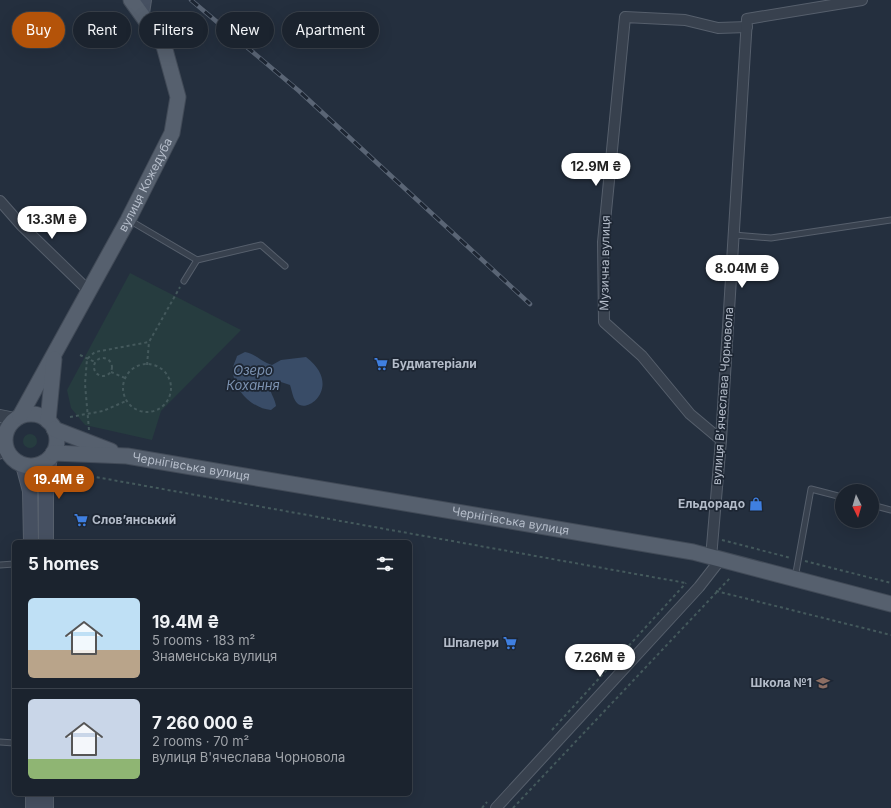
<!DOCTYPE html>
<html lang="en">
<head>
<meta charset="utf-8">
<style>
  body { margin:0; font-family:Inter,sans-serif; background:#282f3a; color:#f1f3f6; height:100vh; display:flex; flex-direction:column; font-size:15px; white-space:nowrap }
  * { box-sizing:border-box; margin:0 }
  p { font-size:13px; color:#a0a4aa }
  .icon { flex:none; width:22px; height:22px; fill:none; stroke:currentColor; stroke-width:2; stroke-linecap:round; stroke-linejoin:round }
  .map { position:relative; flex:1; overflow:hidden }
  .sheet { position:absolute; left:12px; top:540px; width:400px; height:256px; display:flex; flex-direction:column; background:#1b232e; border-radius:6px; box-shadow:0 4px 16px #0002,0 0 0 1px #39404a }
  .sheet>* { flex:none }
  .hud { position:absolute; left:12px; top:12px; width:400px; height:36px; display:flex; gap:8px }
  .needle { width:26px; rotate:175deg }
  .buttons { position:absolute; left:835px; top:484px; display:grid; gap:8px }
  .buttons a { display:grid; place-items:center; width:44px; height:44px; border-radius:50%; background:#1b232e; box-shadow:0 4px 16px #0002,0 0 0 1px #39404a; font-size:20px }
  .price { position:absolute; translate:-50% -34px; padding:0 9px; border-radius:14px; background:#fff; color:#222; font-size:13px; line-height:26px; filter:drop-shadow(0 1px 2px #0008) }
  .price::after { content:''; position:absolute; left:50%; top:24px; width:12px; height:9px; margin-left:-6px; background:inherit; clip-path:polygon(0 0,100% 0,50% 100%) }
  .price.current { background:#b45309; color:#fff }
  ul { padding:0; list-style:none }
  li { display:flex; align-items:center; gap:12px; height:100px; padding:0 16px }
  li+li { border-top:1px solid #39404a }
  li span { display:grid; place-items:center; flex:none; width:112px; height:80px; border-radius:6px; color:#555 }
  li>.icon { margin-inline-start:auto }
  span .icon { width:48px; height:48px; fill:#fffc; stroke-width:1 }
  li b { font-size:17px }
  h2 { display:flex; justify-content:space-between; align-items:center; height:48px; padding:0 16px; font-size:17px }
  .pill { padding:0 14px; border-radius:18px; background:#1b232e; box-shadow:0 4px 16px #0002,0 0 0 1px #39404a; font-size:14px; line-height:36px }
  .pill.current { background:#b45309; color:#fff }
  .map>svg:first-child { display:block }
</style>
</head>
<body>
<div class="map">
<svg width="891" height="808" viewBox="0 0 891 808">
  <rect width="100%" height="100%" fill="#242f3e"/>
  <g fill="#263c3f">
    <polygon points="130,273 241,330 161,411 152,440 85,425 71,408 67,390"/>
    <circle cx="30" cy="441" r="7"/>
  </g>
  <path fill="#394c67" d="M245,352c11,2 16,10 27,13l9,-5 25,-3c37,28 2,58 -9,46 -4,-4 -5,-12 -7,-18l-9,-3 -11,4c0,8 5,12 6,20l-5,4c-18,-1 -39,-21 -38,-41 0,-4 3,-9 4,-13z"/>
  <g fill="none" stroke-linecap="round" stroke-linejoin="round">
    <g stroke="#565f6c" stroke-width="7">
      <g id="service">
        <polyline points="129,220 197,260 184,281"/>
        <polyline points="734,235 771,238 891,220"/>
        <polyline points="197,260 261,245 285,266"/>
        <polyline points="872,505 891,510"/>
        <polyline points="0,565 14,564"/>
        <polyline points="795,578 811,489 842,497"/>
        <polyline points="0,742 14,743"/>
      </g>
    </g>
    <g stroke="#565f6c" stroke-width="9">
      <polyline id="pedestrian" points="0,455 6,448"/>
    </g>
    <g stroke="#565f6c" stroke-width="12">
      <g id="minor">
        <polyline points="0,201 22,226 90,292"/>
        <polyline points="721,440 690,414 642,356 604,322 603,242 625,17 685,20 718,28 747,27"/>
        <polyline points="711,558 721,440 747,19 862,0"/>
        <polyline points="496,808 699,587 720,560"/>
      </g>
    </g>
    <g stroke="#565f6c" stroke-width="14">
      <g id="tertiary">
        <polyline points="0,416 15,419"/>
        <polyline points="0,441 5,443"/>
      </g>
    </g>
    <g stroke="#565f6c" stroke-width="16">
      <g id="secondary">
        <polyline points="142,13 144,0"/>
        <polyline points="23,465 30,491 31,542"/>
        <polyline points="46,542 46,482 50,457"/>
        <polyline points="46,794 46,808"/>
        <polyline points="33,808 33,794"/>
      </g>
    </g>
    <g stroke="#414a57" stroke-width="17">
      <g id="primary">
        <circle cx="31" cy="440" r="26"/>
        <path id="s1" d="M20,416l108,-196 44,-87 6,-36 -14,-51 -33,-46"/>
        <polyline points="48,421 54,359"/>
        <polyline points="54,429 111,451"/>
        <path id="s2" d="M53,453l74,3 566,96 198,52"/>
      </g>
    </g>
    <g stroke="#44595c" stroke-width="2" stroke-dasharray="3 3" stroke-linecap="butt">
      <polyline points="80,355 95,362"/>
      <circle cx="103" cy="367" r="9"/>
      <circle cx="147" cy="388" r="24"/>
      <polyline points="147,365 149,342"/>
      <polyline points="111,372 125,378"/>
      <polyline points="70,417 103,411 126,401"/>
      <polyline points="89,430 85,384 87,359 95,352 149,342 180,287"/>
      <polyline points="79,474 686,583"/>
      <polyline points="722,540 791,558"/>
      <polyline points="805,561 891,583"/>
      <polyline points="716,591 891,635"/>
      <polyline points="552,730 686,583"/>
      <polyline points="482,808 487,802"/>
      <polyline points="513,808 730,578"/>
    </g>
    <use href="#service" stroke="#38414e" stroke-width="5"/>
    <use href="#pedestrian" stroke="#38414e" stroke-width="7"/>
    <use href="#minor" stroke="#38414e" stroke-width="10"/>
    <use href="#tertiary" stroke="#38414e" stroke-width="12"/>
    <use href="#secondary" stroke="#465061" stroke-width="14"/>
    <use href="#primary" stroke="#56606e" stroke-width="15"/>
    <g stroke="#5a6575" stroke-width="4.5">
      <polyline id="rail" points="191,0 299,91 530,304"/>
    </g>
    <use href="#rail" stroke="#1d2633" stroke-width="3" stroke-dasharray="9" stroke-linecap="butt"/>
  </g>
  <defs>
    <g id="supermarket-bare" transform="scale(1.08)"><path d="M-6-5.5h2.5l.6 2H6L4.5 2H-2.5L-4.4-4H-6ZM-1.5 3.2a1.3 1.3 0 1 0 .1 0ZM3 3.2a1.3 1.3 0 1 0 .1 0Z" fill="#3f7fe0" stroke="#1d2633" stroke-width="2.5" paint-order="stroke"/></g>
    <g id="shop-bare" transform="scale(1.08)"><path d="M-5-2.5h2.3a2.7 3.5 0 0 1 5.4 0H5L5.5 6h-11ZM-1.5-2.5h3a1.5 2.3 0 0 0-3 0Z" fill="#3f7fe0" stroke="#1d2633" stroke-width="2.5" paint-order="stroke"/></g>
    <g id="school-bare" transform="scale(1.08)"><path d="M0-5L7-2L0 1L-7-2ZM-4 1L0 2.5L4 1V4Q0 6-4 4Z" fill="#8d6e63" stroke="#1d2633" stroke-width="2.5" paint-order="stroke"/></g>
  </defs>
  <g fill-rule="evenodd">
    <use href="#supermarket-bare" x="381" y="364"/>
    <use href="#shop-bare" x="756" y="504"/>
    <use href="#supermarket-bare" x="81" y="520"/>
    <use href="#supermarket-bare" x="510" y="643"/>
    <use href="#school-bare" x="823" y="683"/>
  </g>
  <g text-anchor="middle" stroke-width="3.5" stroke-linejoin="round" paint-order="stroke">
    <g font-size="12" fill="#b4bcc9" stroke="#1d2633">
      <text dy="4" stroke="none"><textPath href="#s1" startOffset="263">вулиця Кожедуба</textPath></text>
      <text transform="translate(605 263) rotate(-89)" y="4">Музична вулиця</text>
      <text transform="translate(723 396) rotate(-86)" y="4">вулиця В'ячеслава Чорновола</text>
      <text dy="4" stroke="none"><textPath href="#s2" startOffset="139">Чернігівська вулиця</textPath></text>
      <text dy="4" stroke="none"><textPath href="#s2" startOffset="463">Чернігівська вулиця</textPath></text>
    </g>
    <g font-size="12" font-weight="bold" fill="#b4bcc9" stroke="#1d2633" text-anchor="end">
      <text x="392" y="368" text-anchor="start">Будматеріали</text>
      <text x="745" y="508">Ельдорадо</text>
      <text x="92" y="524" text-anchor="start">Слов’янський</text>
      <text x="499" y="647">Шпалери</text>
      <text x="812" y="687">Школа №1</text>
    </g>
    <g font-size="13" font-style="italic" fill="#7c92b1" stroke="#1d2633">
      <text x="253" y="375">Озеро<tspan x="253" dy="15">Кохання</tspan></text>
    </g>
  </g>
</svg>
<div class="buttons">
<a><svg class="needle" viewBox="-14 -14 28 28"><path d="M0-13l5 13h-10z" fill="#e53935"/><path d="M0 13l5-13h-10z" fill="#a0a4aa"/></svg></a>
</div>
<b class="price" style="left:596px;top:187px">12.9M ₴</b>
<b class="price" style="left:52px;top:240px">13.3M ₴</b>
<b class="price" style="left:742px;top:289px">8.04M ₴</b>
<b class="price current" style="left:59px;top:500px">19.4M ₴</b>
<b class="price" style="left:600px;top:678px">7.26M ₴</b>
<div class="hud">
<a class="pill current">Buy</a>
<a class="pill">Rent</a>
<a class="pill">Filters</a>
<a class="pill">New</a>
<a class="pill">Apartment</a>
</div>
<section class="sheet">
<h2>5 homes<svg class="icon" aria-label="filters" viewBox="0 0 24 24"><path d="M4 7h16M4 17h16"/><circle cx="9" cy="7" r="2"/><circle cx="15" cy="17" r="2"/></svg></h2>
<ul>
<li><span style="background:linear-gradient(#bfe0f5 65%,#b9a48a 0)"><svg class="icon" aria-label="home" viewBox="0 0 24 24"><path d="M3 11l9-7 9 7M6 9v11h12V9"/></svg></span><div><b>19.4M ₴</b><p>5 rooms · 183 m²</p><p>Знаменська вулиця</p></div></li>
<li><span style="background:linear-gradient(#c9d6e8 75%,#8fb573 0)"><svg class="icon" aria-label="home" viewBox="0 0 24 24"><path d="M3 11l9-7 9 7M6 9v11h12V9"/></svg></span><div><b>7 260 000 ₴</b><p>2 rooms · 70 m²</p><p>вулиця В'ячеслава Чорновола</p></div></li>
</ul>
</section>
</div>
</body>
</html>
